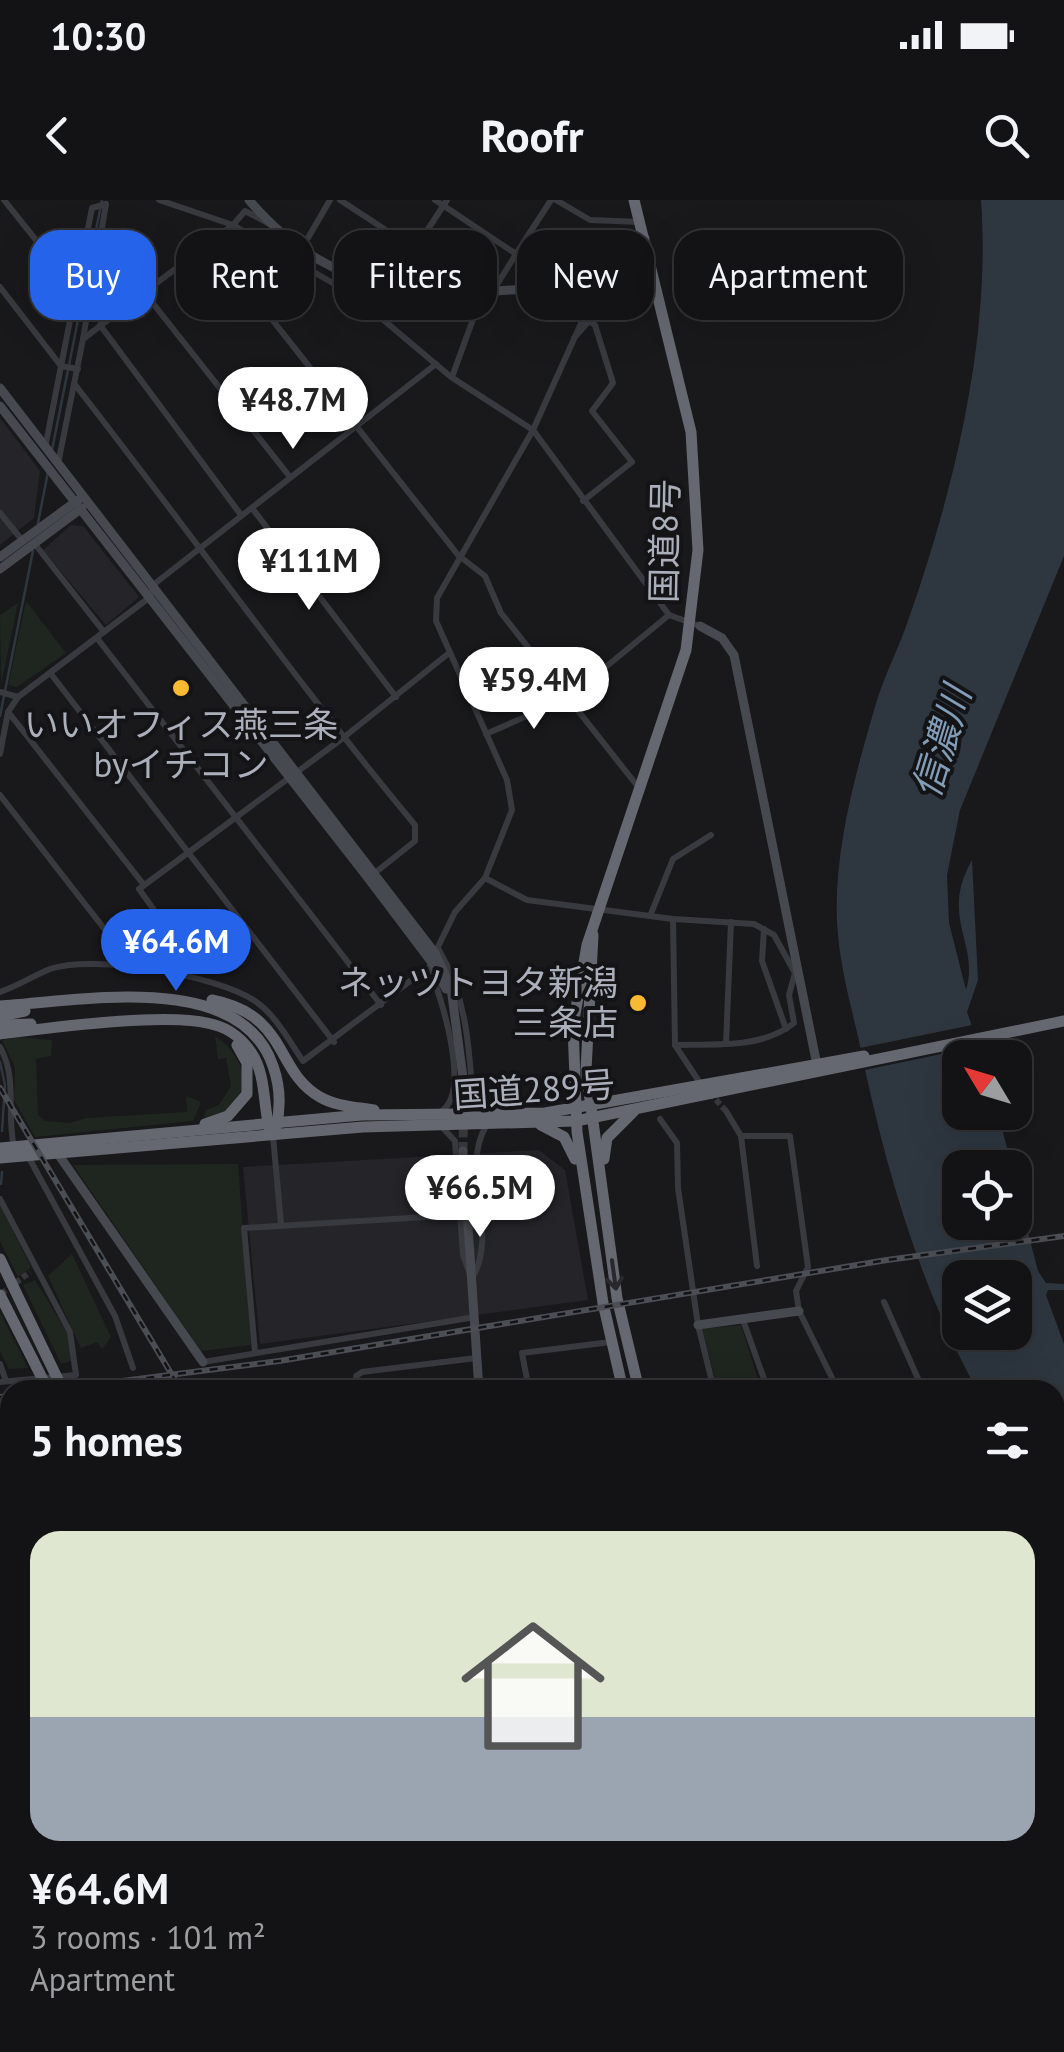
<!DOCTYPE html>
<html lang="en">
<head>
<meta charset="utf-8">
<style>
  body { margin:0; font-family:"PT Sans","Noto Sans JP",sans-serif; background:#1c1b1d; color:#f1f3f6; height:100vh; display:flex; flex-direction:column; font-size:38px; white-space:nowrap }
  * { box-sizing:border-box; margin:0 }
  p { font-size:32px; color:#9d9ea0 }
  .icon { flex:none; width:55px; height:55px; fill:none; stroke:currentColor; stroke-width:2; stroke-linecap:round; stroke-linejoin:round }
  .map { position:relative; flex:1; overflow:hidden }
  .side { position:absolute; left:0px; top:1180px; width:1065px; height:672px; display:flex; flex-direction:column; background:#131214; border-radius:30px 30px 0 0; box-shadow:0 10px 40px #0002,0 0 0 2px #323234 }
  .side>* { flex:none }
  .top-card { position:absolute; left:30px; top:30px; width:1005px; height:90px; display:flex; gap:20px }
  .needle { width:65px; rotate:308deg }
  .tools { position:absolute; left:942px; top:840px; display:grid; gap:20px }
  .tools a { display:grid; place-items:center; width:90px; height:90px; border-radius:20px; background:#131214; box-shadow:0 10px 40px #0002,0 0 0 2px #323234; font-size:50px }
  .price { position:absolute; translate:-50% -85px; padding:0 22px; border-radius:35px; background:#fff; color:#222; font-size:32px; line-height:65px; filter:drop-shadow(0 2px 5px #0008) }
  .price::after { content:''; position:absolute; left:50%; top:60px; width:30px; height:22px; margin-left:-15px; background:inherit; clip-path:polygon(0 0,100% 0,50% 100%) }
  .price.active { background:#2563eb; color:#fff }
  ul { padding:0; list-style:none }
  li { display:grid; align-content:center; gap:20px; height:530px; padding:0 30px }
  li+li { border-top:2px solid #323234 }
  li span { display:grid; place-items:center; height:310px; border-radius:30px; color:#555 }
  li>.icon { margin-inline-start:auto }
  span .icon { width:180px; height:180px; fill:#fffc; stroke-width:1 }
  li b { font-size:42px }
  h2 { display:flex; justify-content:space-between; align-items:center; height:120px; padding:0 30px; font-size:42px }
  .tag { padding:0 35px; border-radius:30px; background:#131214; box-shadow:0 10px 40px #0002,0 0 0 2px #323234; font-size:35px; line-height:90px }
  .tag.active { background:#2563eb; color:#fff }
  .status { display:flex; justify-content:space-between; align-items:center; height:70px; padding:0 50px; background:#131214; direction:ltr }
  .status svg { height:28px; fill:currentColor }
  header { display:flex; justify-content:space-between; align-items:center; height:130px; padding:0 30px; background:#131214; font-size:45px; font-weight:600 }
  .map>svg:first-child { display:block }
</style>
</head>
<body>
<div class="status"><b>10:30</b><svg viewBox="0 0 49 12"><path d="M0 12V9h3v3zM5 12V6h3v6zM10 12V3h3v9zM15 12V0h3v12zM26 1h20v11H26zM47 4h2v5h-2z"/></svg></div>
<header><svg class="icon" aria-label="back" viewBox="0 0 24 24"><path d="M15 5l-7 7 7 7"/></svg>Roofr<svg class="icon" aria-label="search" viewBox="0 0 24 24"><circle cx="10" cy="10" r="6"/><path d="M15 15l6 6"/></svg></header>
<div class="map">
<svg width="1064" height="1852" viewBox="0 0 1064 1852">
  <rect width="100%" height="100%" fill="#19181b"/>
  <g fill="#252428">
    <polygon points="0,218 40,271 34,318 0,345"/>
    <polygon points="71,325 83,326 139,397 106,425 43,350"/>
    <polygon points="539,950 565,970 588,1100 260,1144 243,967"/>
    <polygon points="10,1222 10,1402 0,1403 0,1223"/>
    <polygon points="1055,1727 1064,1735 1064,1852 813,1852 801,1843 1055,1842"/>
  </g>
  <g fill="#1e261f">
    <polygon points="26,401 66,453 17,487 8,485"/>
    <polygon points="18,403 1,485 0,415"/>
    <path d="M215,836c37,24 43,78 -11,81l2,-7 13,-5 12,-19 -5,-28 -8,1z"/>
    <polygon points="18,837 52,840 51,856 36,859 38,915 45,921 70,923 86,918 187,912 186,896 201,902 193,921 35,937 14,900 15,867 2,840"/>
    <polygon points="238,964 251,1145 201,1151 73,965"/>
    <polygon points="0,1005 31,1067 18,1077 0,1041"/>
    <polygon points="72,1054 111,1137 102,1149 97,1142 81,1148 48,1076"/>
    <polygon points="35,1080 68,1134 74,1160 61,1164 23,1085"/>
    <polygon points="0,1112 28,1168 9,1169 0,1151"/>
    <polygon points="741,1125 759,1183 748,1190 718,1190 702,1129"/>
  </g>
  <path fill="#2e3740" fill-rule="evenodd" d="M981,0h83v356l-104,254 -13,65 2,48 17,67c14,-47 -27,-72 6,-130l6,120 -11,32 16,45 -23,1v54l38,1 14,54 -52,1v54h55v-40l23,89 8,12 18,1v6h-16l-2,5 18,49v174l-9,-10v-118h-78c-60,-110 -93,-227 -118,-349 -9,-39 -20,-79 -22,-119 -3,-72 18,-147 38,-215 9,-32 25,-61 35,-92 45,-129 81,-278 71,-415zM960,1078h55v54h-55z"/>
  <polygon fill="#19181b" points="977,824 984,845 860,871 855,849"/>
  <g fill="none" stroke-linecap="round" stroke-linejoin="round">
    <g stroke="#2e3740" stroke-width="2.5">
      <polyline points="52,250 102,0"/>
      <polyline points="38,323 48,272"/>
      <polyline points="0,516 33,351"/>
      <polyline points="0,862 5,885 2,931"/>
      <polyline points="1,984 2,972"/>
      <polyline points="0,1527 10,1549"/>
    </g>
    <g stroke="#36363b" stroke-width="6" stroke-dasharray="6 3" stroke-linecap="butt">
      <polyline points="710,893 726,911"/>
      <polyline points="1,1094 30,1072"/>
    </g>
    <polyline stroke="#36363b" stroke-width="9" stroke-dasharray="9 4.5" stroke-linecap="butt" points="463,951 464,885"/>
    <g stroke="#393a40" stroke-width="6">
      <polyline points="4,0 75,89"/>
      <polyline points="159,0 233,25 245,11 268,23"/>
      <polyline points="340,0 459,78"/>
      <polyline points="435,0 516,54 551,0"/>
      <polyline points="556,0 590,20 640,22"/>
      <polyline points="210,41 458,355 485,376 501,413 639,588"/>
      <polyline points="294,44 308,38 330,0"/>
      <polyline points="381,82 396,78 447,0"/>
      <polyline points="0,87 61,166 78,169"/>
      <polyline points="493,91 516,54"/>
      <polyline points="144,92 290,277"/>
      <polyline points="437,94 476,111 452,177"/>
      <polyline points="100,125 241,315"/>
      <polyline points="574,138 589,121 595,125 613,183 592,211 632,262 583,301"/>
      <polyline points="83,139 106,4"/>
      <path d="M76,186c114,146 221,297 339,439v16l-44,35"/>
      <polyline points="45,248 92,8 106,4"/>
      <polyline points="58,264 83,139 233,25 355,96 451,177 533,230 669,415 700,426"/>
      <polyline points="252,308 396,497"/>
      <polyline points="0,313 22,340"/>
      <polyline points="34,343 104,432"/>
      <polyline points="97,438 381,805"/>
      <polyline points="51,474 334,842"/>
      <polyline points="0,492 18,497"/>
      <polyline points="9,513 144,685"/>
      <polyline points="486,534 568,498 669,415"/>
      <polyline points="0,554 8,512 18,497 150,397 153,385 436,164"/>
      <polyline points="0,595 131,763"/>
      <path d="M485,678l42,22 146,19 81,5 20,11 21,38 -6,22 5,28c-32,26 -81,21 -119,22"/>
      <polyline points="650,716 673,659 711,635"/>
      <polyline points="673,719 675,845 698,880"/>
      <polyline points="764,729 762,761 786,829"/>
      <path d="M439,750c28,48 30,97 34,151l6,10"/>
      <polyline points="435,753 455,712 485,678 512,610 507,580 436,421 437,398 533,230 601,79"/>
      <polyline points="158,767 181,748 139,689 343,538 449,453"/>
      <path d="M429,767c12,29 42,123 13,144"/>
      <path d="M0,792c17,-6 33,-16 50,-23 44,-15 166,6 205,32 21,14 34,40 48,60l130,-97"/>
      <polyline points="726,844 731,722"/>
      <path d="M0,847c18,32 6,65 14,100"/>
      <polyline points="726,911 741,936 790,936 808,1067 796,1091 799,1111 838,1190"/>
      <polyline points="660,919 677,943 678,988 698,1125 714,1190"/>
      <polyline points="442,927 455,941 463,1055 471,1077"/>
      <polyline points="273,936 281,1024"/>
      <polyline points="741,936 757,1066"/>
      <polyline points="28,956 115,1116 133,1168"/>
      <polyline points="0,999 70,1132 76,1175 0,1182"/>
      <path d="M472,1078c28,-45 -13,-106 14,-152"/>
      <polyline points="884,1102 923,1190"/>
      <polyline points="743,1120 768,1190"/>
      <polyline points="255,1152 244,1028 459,1015"/>
      <polyline points="203,1162 475,1117"/>
      <polyline points="0,1164 6,1181"/>
      <polyline points="361,1190 356,1176 362,1172 476,1158"/>
      <polyline points="529,1190 522,1153 611,1142"/>
      <polyline points="0,1219 10,1218"/>
      <polyline points="0,1253 10,1252"/>
      <polyline points="0,1298 10,1296"/>
      <polyline points="0,1349 10,1348"/>
      <polyline points="0,1502 10,1524"/>
      <polyline points="1055,1512 1064,1524"/>
      <polyline points="0,1545 10,1568"/>
      <polyline points="1055,1550 1064,1539"/>
      <polyline points="0,1617 10,1615"/>
      <polyline points="358,1842 362,1852"/>
      <polyline points="536,1842 541,1852"/>
      <polyline points="586,1842 591,1852"/>
      <polyline points="798,1852 806,1842"/>
    </g>
    <g stroke="#474950" stroke-width="9">
      <path d="M249,0c74,87 154,98 262,90 25,-2 53,-1 77,-7 27,-6 21,-33 57,-45"/>
      <polyline points="0,188 435,753 451,788 464,885"/>
      <polyline points="0,206 368,678 433,764 446,789"/>
      <polyline points="0,357 78,300"/>
      <polyline points="0,369 82,308"/>
      <polyline points="700,426 722,438 734,455 817,865"/>
      <polyline points="463,951 479,1190"/>
      <polyline points="58,954 203,1162"/>
      <polyline points="698,1125 799,1111"/>
      <polyline points="1055,1408 1064,1419"/>
      <polyline points="0,1417 10,1415"/>
      <polyline points="0,1428 10,1426"/>
      <polyline points="0,1693 10,1691"/>
      <polyline points="291,1842 295,1852"/>
      <polyline points="1003,1842 1014,1852"/>
      <polyline points="101,1852 118,1849"/>
    </g>
    <g stroke="#656871" stroke-width="11">
      <polyline points="593,735 586,870 617,1098 639,1190"/>
      <path d="M212,800c77,15 62,71 108,97 15,9 36,10 54,13"/>
      <path d="M0,806c79,-5 240,-37 273,60 7,20 8,41 3,61"/>
      <polyline points="0,816 25,811"/>
      <polyline points="0,825 31,824"/>
      <path d="M0,834c49,-6 171,-23 215,-9 15,4 28,15 36,27 15,22 12,51 18,75"/>
      <polyline points="205,924 228,916 247,894 247,863 237,845"/>
      <polyline points="541,925 564,937 575,959"/>
      <polyline points="0,948 362,915 545,913 864,856"/>
      <polyline points="0,958 363,927 576,921 1064,821"/>
      <polyline points="604,959 607,938 634,911"/>
      <polyline points="0,1059 47,1157"/>
      <polyline points="0,1095 33,1160"/>
      <polyline points="623,1190 603,1103 577,932 573,826 587,745 686,450 698,350 691,232 634,0"/>
      <polyline points="1055,1686 1064,1694"/>
      <polyline points="1055,1705 1064,1713"/>
      <polyline points="322,1842 326,1852"/>
      <polyline points="336,1842 340,1852"/>
    </g>
    <g stroke="#4c4e55" stroke-width="6">
      <g id="rail">
        <polyline points="0,888 181,1190"/>
        <polyline points="51,1190 279,1161 887,1060 1064,1036"/>
        <polyline points="0,1197 10,1196"/>
        <polyline points="557,1842 563,1852"/>
      </g>
    </g>
    <use href="#rail" stroke="#141316" stroke-width="2.5" stroke-dasharray="8" stroke-linecap="butt"/>
    <g stroke="#656871" stroke-width="11">
      <polyline points="47,1157 63,1190"/>
      <polyline points="33,1160 48,1190"/>
    </g>
  </g>
  <defs><path id="oneway-shaft" d="M-6 0H5M1.5-3L5.5 0L1.5 3" fill="none" stroke-width="1.6" stroke-linecap="round" stroke-linejoin="round" transform="scale(2.5)"/></defs>
  <use stroke="#28282d" href="#oneway-shaft" transform="translate(614 1075) rotate(82)"/>
  <g fill="#f8b933" stroke="#141316" stroke-width="4">
    <circle cx="181" cy="488" r="10"/>
    <circle cx="638" cy="803" r="10"/>
  </g>
  <g text-anchor="middle" stroke-width="8" stroke-linejoin="round" paint-order="stroke">
    <g font-size="35" fill="#aaafbb" stroke="#141316">
      <text transform="translate(665 341) rotate(-89)" y="12">国道8号</text>
      <text transform="translate(534 890) rotate(-4)" y="12">国道289号</text>
    </g>
    <g font-size="35" fill="#aaafbb" stroke="#141316">
      <text x="181" y="537">いいオフィス燕三条<tspan x="181" dy="40">byイチコン</tspan></text>
      <text x="618" y="795" text-anchor="end">ネッツトヨタ新潟<tspan x="618" dy="40">三条店</tspan></text>
    </g>
    <g font-size="38" font-style="italic" fill="#819db7" stroke="#141316">
      <text transform="translate(942 542) rotate(-73)" y="13">信濃川</text>
    </g>
  </g>
</svg>
<div class="tools">
<a><svg class="needle" viewBox="-14 -14 28 28"><path d="M0-13l5 13h-10z" fill="#e53935"/><path d="M0 13l5-13h-10z" fill="#9d9ea0"/></svg></a>
<a><svg class="icon" aria-label="locate" viewBox="0 0 24 24"><circle cx="12" cy="12" r="6"/><path d="M12 2v4M12 18v4M2 12h4M18 12h4"/></svg></a>
<a><svg class="icon" aria-label="layers" viewBox="0 0 24 24"><path d="M12 4l9 5-9 5-9-5zM3 14l9 5 9-5"/></svg></a>
</div>
<b class="price" style="left:293px;top:252px">¥48.7M</b>
<b class="price" style="left:309px;top:413px">¥111M</b>
<b class="price" style="left:534px;top:532px">¥59.4M</b>
<b class="price active" style="left:176px;top:794px">¥64.6M</b>
<b class="price" style="left:480px;top:1040px">¥66.5M</b>
<div class="top-card">
<a class="tag active">Buy</a>
<a class="tag">Rent</a>
<a class="tag">Filters</a>
<a class="tag">New</a>
<a class="tag">Apartment</a>
</div>
<section class="side">
<h2>5 homes<svg class="icon" aria-label="filters" viewBox="0 0 24 24"><path d="M4 7h16M4 17h16"/><circle cx="9" cy="7" r="2"/><circle cx="15" cy="17" r="2"/></svg></h2>
<ul>
<li><span style="background:linear-gradient(#dfe7d0 60%,#9aa5b1 0)"><svg class="icon" aria-label="home" viewBox="0 0 24 24"><path d="M3 11l9-7 9 7M6 9v11h12V9"/></svg></span><div><b>¥64.6M</b><p>3 rooms · 101 m²</p><p>Apartment</p></div></li>
</ul>
</section>
</div>
</body>
</html>
